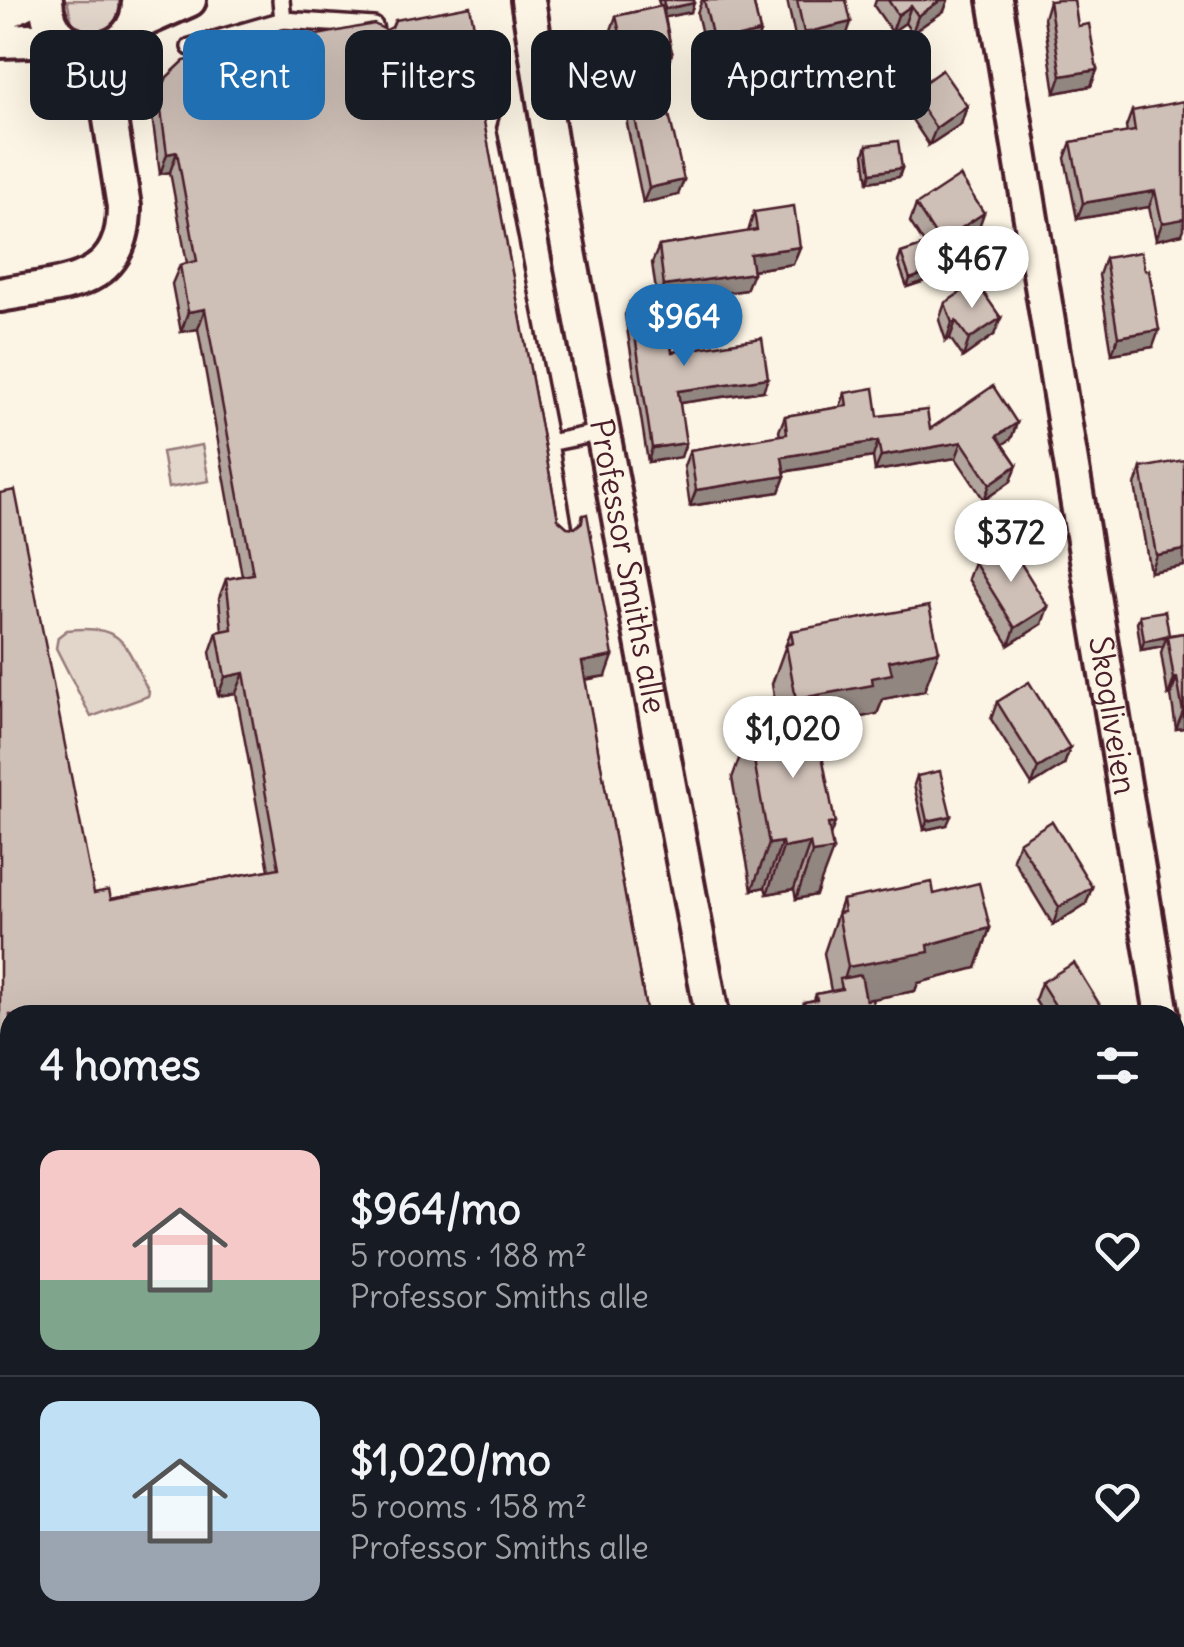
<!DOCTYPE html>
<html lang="en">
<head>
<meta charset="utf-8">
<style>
  body { margin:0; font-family:Delius,sans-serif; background:#20242c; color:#f1f3f6; height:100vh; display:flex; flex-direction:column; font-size:38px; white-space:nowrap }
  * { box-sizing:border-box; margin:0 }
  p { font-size:32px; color:#9ea1a6 }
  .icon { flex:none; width:55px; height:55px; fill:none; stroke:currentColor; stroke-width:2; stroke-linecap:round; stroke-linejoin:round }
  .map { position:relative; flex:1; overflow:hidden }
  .drawer { position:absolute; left:0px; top:1005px; width:1185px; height:642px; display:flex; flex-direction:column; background:#171b24; border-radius:30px 30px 0 0; box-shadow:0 10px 40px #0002 }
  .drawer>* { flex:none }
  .guide { position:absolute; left:30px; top:30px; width:1125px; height:90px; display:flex; gap:20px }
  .price { position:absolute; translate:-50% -85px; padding:0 22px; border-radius:35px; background:#fff; color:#222; font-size:32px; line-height:65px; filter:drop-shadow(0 2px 5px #0008) }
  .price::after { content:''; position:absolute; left:50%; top:60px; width:30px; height:22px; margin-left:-15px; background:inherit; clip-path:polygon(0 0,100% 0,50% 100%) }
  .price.active { background:#1f6fb2; color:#fff }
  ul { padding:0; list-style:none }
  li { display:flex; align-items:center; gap:30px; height:250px; padding:0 40px }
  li+li { border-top:2px solid #363941 }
  li span { display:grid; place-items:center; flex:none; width:280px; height:200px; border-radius:20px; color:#555 }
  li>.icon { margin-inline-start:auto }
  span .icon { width:120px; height:120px; fill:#fffc; stroke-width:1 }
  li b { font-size:42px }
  h2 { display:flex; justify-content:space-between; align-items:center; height:120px; padding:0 40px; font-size:42px }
  .chip { padding:0 35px; border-radius:20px; background:#171b24; box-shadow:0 10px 40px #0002; font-size:35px; line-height:90px }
  .chip.active { background:#1f6fb2; color:#fff }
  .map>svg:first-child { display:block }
</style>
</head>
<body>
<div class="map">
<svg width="1184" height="1647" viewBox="0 0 1184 1647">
  <rect width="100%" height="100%" fill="#fcf5e5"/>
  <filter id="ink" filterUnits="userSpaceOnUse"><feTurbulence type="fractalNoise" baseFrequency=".01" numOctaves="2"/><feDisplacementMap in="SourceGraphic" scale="20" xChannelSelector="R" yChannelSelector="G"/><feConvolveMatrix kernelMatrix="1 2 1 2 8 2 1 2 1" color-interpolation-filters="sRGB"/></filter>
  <g filter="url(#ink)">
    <g fill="#e2d5ca" stroke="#967a7a" stroke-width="2.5">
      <path d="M67,0h52c3,21 -12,33 -32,32l-15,-10z"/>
      <polygon points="202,445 209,481 168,488 162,452"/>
      <path d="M67,630c59,-7 58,16 82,62l-1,4 -57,21 -35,-69 2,-11z"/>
    </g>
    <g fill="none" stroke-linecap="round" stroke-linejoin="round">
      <g stroke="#4a1f2b" stroke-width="22">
        <g id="service">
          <polyline points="283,20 374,26 376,36"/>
          <polyline points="190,47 283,20 281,0"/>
          <polyline points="485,68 492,108 487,127 549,443"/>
          <polyline points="565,537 549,443 602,432"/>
          <polyline points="320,1638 322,1647"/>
          <polyline points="622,1638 625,1647"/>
        </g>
      </g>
      <g stroke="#4a1f2b" stroke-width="40">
        <g id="minor">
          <path d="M46,0c2,67 94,66 93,0"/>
          <path id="s1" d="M528,0l34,214 150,801"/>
          <path id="s2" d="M995,0l167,1015"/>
          <polyline points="0,15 29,0"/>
          <polyline points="135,24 189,0"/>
          <polyline points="0,41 62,39"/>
          <path d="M0,295c62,-12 124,-7 124,-88l-25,-157"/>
          <polyline points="1175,1094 1184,1148"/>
          <polyline points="1175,1482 1184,1479"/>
          <polyline points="828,1638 830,1647"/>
          <polyline points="766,1647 790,1638"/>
        </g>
      </g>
      <use href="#service" stroke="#fcf5e5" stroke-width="15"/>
      <use href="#minor" stroke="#fcf5e5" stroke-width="32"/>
    </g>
    <g fill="#b2a59d" stroke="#4a1f2b" stroke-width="2.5">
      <polygon points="658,0 694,0 691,12 665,17 672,53 666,71 620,80 610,33 616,16 660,6"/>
      <polygon points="702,0 753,0 760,32 754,50 708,60 697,13"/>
      <polygon points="787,0 846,0 845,40 798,50"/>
      <polygon points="876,0 948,0 944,11 912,33 905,23 892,32 874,6"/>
      <polygon points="1049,1 1078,26 1097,70 1091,86 1055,93 1044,18"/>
      <polygon points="167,77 485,83 479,98 558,519 567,527 575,528 580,524 583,515 606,676 585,680 647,1015 10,1015 94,893 111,899 269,870 236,693 218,696 210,652 217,632 222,631 219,598 226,579 242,576 198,329 181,332 172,284 180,265 187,263 170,172 160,174 152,116"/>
      <polygon points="911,92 967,106 961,124 929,145 905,109"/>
      <polygon points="633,108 678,195 643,203 627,124"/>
      <polygon points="1132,111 1182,234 1156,240 1149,207 1077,219 1065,158 1071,142 1127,133 1126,127"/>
      <polygon points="867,145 902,168 899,177 868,182 864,154"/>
      <polygon points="916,205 978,230 934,259 937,269 934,278 907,287 898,262 901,253 925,245 910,222"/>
      <polygon points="754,212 800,247 793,264 752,270 746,290 665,302 672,352 763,391 680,403 681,457 648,462 625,315 630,302 657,298 652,263 659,246 748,232"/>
      <polygon points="1105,258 1153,347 1112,354 1099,275"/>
      <polygon points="945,303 994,335 963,357 950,338 946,341 939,320"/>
      <polygon points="845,393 878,416 930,429 1017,423 1011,439 1003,444 1017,465 1011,481 984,500 956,458 875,471 873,457 784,472 785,476 779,492 690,506 684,466 690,450 780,436 779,431 785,416 840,407"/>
      <polygon points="1141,468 1184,566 1150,572 1135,485"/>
      <polygon points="974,562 1042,624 1009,645 968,579"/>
      <polygon points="1140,615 1169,635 1184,633 1184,728 1176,729 1171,695 1168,696 1161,653 1163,646 1141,650 1137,623"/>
      <polygon points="791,631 924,691 883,699 877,714 861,717 858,725 817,732 830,835 816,895 796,899 794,889 767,894 765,887 752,890 732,778 749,732 758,731 760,723 778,720 772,684"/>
      <polygon points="997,702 1070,748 1064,765 1032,785 991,719"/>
      <polygon points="917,776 947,825 924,830 914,785"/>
      <polygon points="1019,842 1092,887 1086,904 1053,925 1013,859"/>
      <polygon points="934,894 990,928 976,968 918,983 915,991 872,999 875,1015 800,1015 804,1002 814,1000 816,994 831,991 824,953 842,900"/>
      <polygon points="1041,983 1106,1015 1044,1015 1035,1000"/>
      <polygon points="10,1595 10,1619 6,1607"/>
      <polygon points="16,1638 47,1638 20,1647"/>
      <polygon points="179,1638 287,1638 288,1647 180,1647"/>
      <polygon points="334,1638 375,1638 372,1645 362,1647 336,1647"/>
      <polygon points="429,1638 464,1638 465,1647 428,1647 427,1642"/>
      <polygon points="543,1638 621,1638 626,1647 546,1647"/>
      <polygon points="913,1638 958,1638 957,1640 938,1647 917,1647"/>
      <polygon points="998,1638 1032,1638 1034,1646 1118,1647 997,1647 996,1644"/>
    </g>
    <g fill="#918680" stroke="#4a1f2b" stroke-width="2.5">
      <polygon points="941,0 948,0 944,11 912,33 918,16"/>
      <polygon points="694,3 691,12 662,18 665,9"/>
      <polygon points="911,6 905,23 892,32 898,15"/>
      <polygon points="851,22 845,40 798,50 804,33"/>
      <polygon points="760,32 754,50 708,60 714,43"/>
      <polygon points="672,53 666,71 620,80 627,63"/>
      <polygon points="1097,70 1091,86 1055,93 1061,76"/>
      <polygon points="485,83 477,103 477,84"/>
      <polygon points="967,106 961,124 929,145 936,128"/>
      <polygon points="177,152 170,172 160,174 167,154"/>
      <polygon points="902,168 899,177 868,182 871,173"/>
      <polygon points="684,180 678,195 643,203 649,188"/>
      <polygon points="1155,191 1149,207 1077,219 1083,203"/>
      <polygon points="1184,211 1184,229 1182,234 1156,240 1162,223"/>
      <polygon points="984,213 978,230 934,259 940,242"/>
      <polygon points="800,247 793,264 744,271 750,254"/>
      <polygon points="937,269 934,278 907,287 910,279"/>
      <polygon points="753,273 746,290 658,303 664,286"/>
      <polygon points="205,309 198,329 181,332 188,312"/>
      <polygon points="1001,318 994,335 963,357 969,339"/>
      <polygon points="956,321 950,338 946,341 952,323"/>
      <polygon points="1159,330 1153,347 1112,354 1118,337"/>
      <polygon points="768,378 763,391 674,404 678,391"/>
      <polygon points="1017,423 1011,439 991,452 997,436"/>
      <polygon points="878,441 873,457 776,473 782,457"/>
      <polygon points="962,442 956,458 875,471 881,456"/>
      <polygon points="686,443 681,457 648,462 652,448"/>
      <polygon points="1017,465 1011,481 984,500 990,484"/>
      <polygon points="785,476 779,492 690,506 696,490"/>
      <polygon points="1184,550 1184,566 1150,572 1156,555"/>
      <polygon points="1048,607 1042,624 1009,645 1015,628"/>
      <polygon points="1167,637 1163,646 1141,650 1144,641"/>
      <polygon points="939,651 924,691 883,699 877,714 861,717 858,725 782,738 796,699 872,678 889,661"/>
      <polygon points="613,656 606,676 574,681 582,662"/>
      <polygon points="244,673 236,693 218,696 225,677"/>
      <polygon points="1177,678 1171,695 1168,696 1174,679"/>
      <polygon points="1183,712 1184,712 1184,728 1176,729"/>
      <polygon points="1070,748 1064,765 1032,785 1038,768"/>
      <polygon points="951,816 947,825 924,830 927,821"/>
      <polygon points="835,823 824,851 833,850 816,895 796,899 812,853 828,824"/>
      <polygon points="782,842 765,887 752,890 769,844"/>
      <polygon points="810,843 794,889 767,894 783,848"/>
      <polygon points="1092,887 1086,904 1053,925 1059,907"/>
      <polygon points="990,928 976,968 918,983 915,991 836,1006 848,967"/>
      <polygon points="1184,1421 1182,1435 1175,1436 1175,1423"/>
      <polygon points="10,1486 10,1504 0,1506 0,1487"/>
      <polygon points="1184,1551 1184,1565 1175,1569 1175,1554"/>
      <polygon points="23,1638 47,1638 20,1647"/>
      <polygon points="341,1638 375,1638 372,1645 362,1647 338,1647"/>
      <polygon points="926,1638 958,1638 957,1640 938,1647 922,1647"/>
      <polygon points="971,1638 987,1638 968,1645"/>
      <polygon points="240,1640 237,1647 203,1647"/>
    </g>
    <g fill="#cfc0b7" stroke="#4a1f2b" stroke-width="2.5">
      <polygon points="663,0 694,0 694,3 665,9"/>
      <polygon points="704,0 753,0 760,32 714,43"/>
      <polygon points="797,0 846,0 851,22 804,33"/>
      <polygon points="888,0 941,0 918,16 911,6 898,15"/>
      <polygon points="1060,0 1074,0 1078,26 1089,24 1097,70 1061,76 1049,1"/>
      <polygon points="470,6 485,83 477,84 558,519 567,527 575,528 582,522 583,515 587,514 613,656 582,662 647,1015 10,1015 10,1486 0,1487 0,493 15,490 94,893 109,890 111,899 279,868 244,673 225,677 217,632 232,629 226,579 253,574 205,309 188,312 180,265 197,261 177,152 167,154 159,96 167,77 184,61 374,24 386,30 392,27 395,20"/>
      <polygon points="662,6 672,53 627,63 616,16"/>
      <polygon points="942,70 967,106 936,128 911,92"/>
      <polygon points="666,101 684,180 649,188 633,108"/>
      <polygon points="1184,101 1184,219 1162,223 1155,191 1083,203 1071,142 1135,131 1132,111"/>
      <polygon points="898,141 902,168 871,173 867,145"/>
      <polygon points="960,176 984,213 940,242 916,205"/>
      <polygon points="794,206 800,247 750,254 753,273 664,286 659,246 757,230 754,212"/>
      <polygon points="928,244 937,269 910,279 901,253"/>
      <polygon points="1141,252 1145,270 1149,270 1159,330 1118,337 1105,258"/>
      <polygon points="976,282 1001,318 969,339 956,321 952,323 945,303"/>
      <polygon points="664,297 672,352 762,338 768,378 678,391 686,443 652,448 630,302"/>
      <polygon points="993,386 1017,423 997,436 1017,465 990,484 962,442 881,456 878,441 782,457 785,476 696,490 690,450 787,434 785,416 847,406 845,393 874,388 878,416 927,410 930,429"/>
      <polygon points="1184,460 1184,550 1156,555 1141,468"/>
      <polygon points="1007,541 1048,607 1015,628 974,562"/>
      <polygon points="929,606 939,651 889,661 892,674 872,678 873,685 796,699 786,645 793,643 791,631"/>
      <polygon points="1165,611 1169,635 1144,641 1140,615"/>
      <polygon points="1184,633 1184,712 1183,712 1177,678 1174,679 1167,636"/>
      <polygon points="1029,682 1070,748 1038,768 997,702"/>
      <polygon points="812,703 835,823 828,824 833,850 812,853 810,843 783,848 782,842 769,844 749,732 762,730 760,723 786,718 784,708"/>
      <polygon points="940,771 951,816 927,821 917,776"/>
      <polygon points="1052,821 1092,887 1059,907 1019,842"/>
      <polygon points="932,882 934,894 979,883 990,928 928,945 929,952 848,967 838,913 844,912 842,900"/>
      <polygon points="1074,963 1106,1015 1061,1015 1041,983"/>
      <polygon points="861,975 866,1000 872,999 875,1015 807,1015 804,1002 817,1000 816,994 842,989 840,979"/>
      <polygon points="1180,1382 1184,1403 1184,1421 1175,1423 1175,1383"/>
      <polygon points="1175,1497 1184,1520 1184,1551 1175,1554"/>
      <polygon points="187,1638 287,1638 288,1647 241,1647 240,1640 203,1647 189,1647"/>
      <polygon points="435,1638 464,1638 466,1645 460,1647 438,1647"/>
      <polygon points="553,1638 621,1638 626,1647 554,1647"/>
      <polygon points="1002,1638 1032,1638 1034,1646 1075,1638 1116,1638 1118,1647 1005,1647"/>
    </g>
  </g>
  <g text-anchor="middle" stroke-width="8" stroke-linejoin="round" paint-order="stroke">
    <g font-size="32" fill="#4a1f2b" stroke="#fcf5e5">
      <text dy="11" stroke="none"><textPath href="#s1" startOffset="575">Professor Smiths alle</textPath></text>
      <text dy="11" stroke="none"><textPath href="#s2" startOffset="725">Skogliveien</textPath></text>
    </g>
  </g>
</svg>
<b class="price" style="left:972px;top:311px">$467</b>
<b class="price active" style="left:684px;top:369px">$964</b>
<b class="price" style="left:1011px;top:585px">$372</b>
<b class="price" style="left:793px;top:781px">$1,020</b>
<div class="guide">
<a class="chip">Buy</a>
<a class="chip active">Rent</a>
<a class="chip">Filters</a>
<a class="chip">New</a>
<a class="chip">Apartment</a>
</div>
<section class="drawer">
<h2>4 homes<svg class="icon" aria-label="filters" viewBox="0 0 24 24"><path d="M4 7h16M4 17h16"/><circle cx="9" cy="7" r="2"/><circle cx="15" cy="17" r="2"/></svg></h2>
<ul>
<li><span style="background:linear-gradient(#f6c9c9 65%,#7fa58c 0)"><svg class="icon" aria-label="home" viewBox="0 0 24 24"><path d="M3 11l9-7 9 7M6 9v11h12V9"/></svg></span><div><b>$964/mo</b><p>5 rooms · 188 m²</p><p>Professor Smiths alle</p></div><svg class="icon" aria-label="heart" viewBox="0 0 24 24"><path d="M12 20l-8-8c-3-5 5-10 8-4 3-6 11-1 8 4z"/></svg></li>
<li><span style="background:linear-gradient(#bfe0f5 65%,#9aa5b1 0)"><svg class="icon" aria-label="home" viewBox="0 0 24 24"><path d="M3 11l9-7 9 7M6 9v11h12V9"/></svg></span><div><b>$1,020/mo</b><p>5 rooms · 158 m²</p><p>Professor Smiths alle</p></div><svg class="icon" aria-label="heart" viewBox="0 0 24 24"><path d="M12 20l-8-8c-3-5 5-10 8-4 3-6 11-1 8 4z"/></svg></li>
</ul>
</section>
</div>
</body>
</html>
